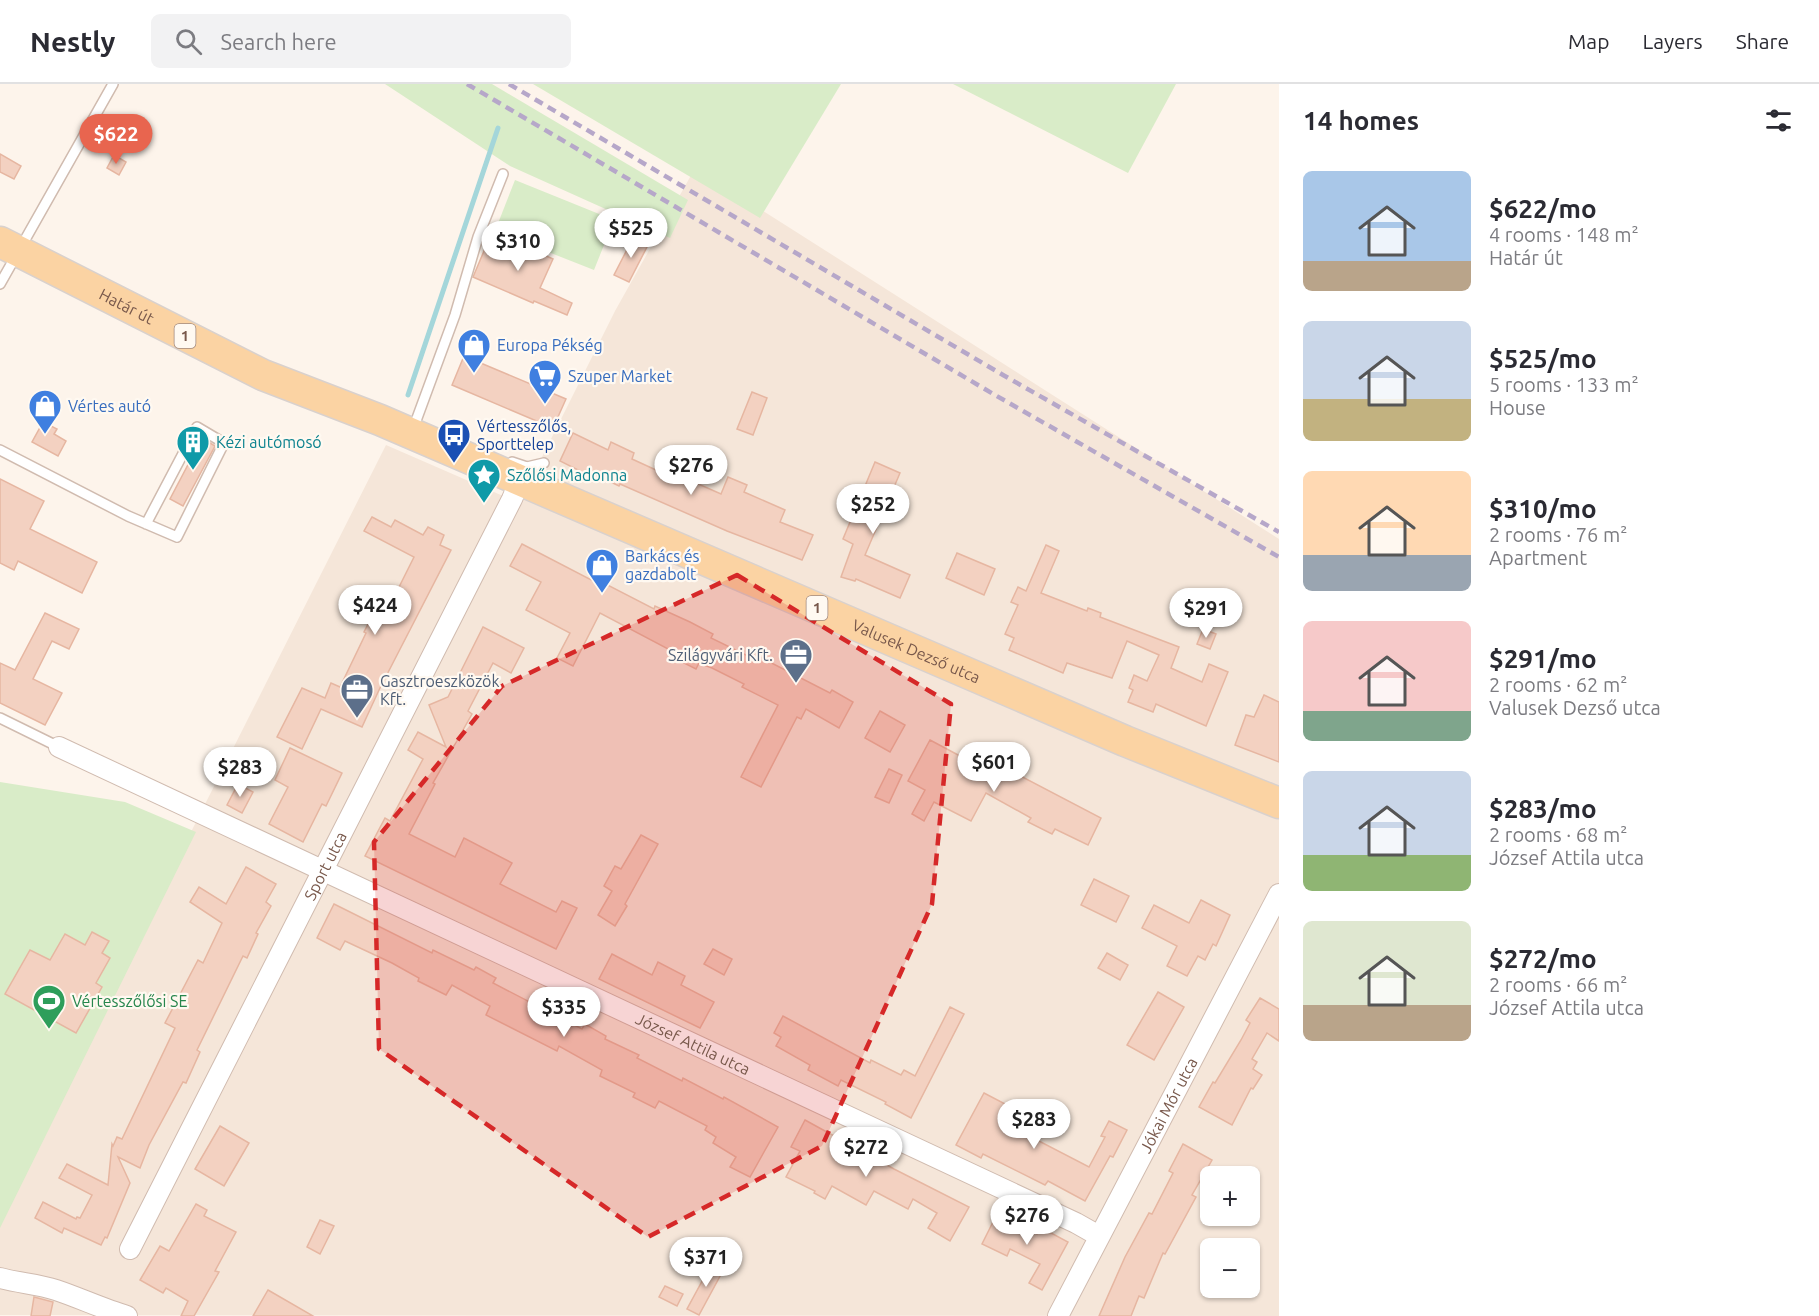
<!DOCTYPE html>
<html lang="en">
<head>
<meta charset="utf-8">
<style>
  body { margin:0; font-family:Ubuntu,sans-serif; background:#f2f2f3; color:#2b2b33; height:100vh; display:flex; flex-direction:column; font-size:22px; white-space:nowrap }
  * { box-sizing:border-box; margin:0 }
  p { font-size:20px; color:#7c7c81 }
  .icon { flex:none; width:33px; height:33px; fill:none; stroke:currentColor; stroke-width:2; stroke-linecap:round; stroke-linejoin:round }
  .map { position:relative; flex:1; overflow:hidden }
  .drawer { display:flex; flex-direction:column; background:#fff; width:540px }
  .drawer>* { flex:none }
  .tools { position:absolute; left:1200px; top:1082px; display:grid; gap:12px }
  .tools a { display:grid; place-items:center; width:60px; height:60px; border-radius:9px; background:#fff; box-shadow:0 2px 4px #0004; font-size:30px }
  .price { position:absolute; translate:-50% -51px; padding:0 14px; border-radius:21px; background:#fff; color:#222; font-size:20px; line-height:39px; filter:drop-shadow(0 2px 3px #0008) }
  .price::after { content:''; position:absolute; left:50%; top:36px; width:18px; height:14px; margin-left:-9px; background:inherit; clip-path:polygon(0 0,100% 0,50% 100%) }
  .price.current { background:#e8654f; color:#fff }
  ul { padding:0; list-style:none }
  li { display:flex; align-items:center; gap:18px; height:150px; padding:0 24px }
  li span { display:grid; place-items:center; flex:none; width:168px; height:120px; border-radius:9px; color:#555 }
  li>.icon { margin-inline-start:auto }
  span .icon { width:72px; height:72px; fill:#fffc; stroke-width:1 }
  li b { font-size:26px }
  h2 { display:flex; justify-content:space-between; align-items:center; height:72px; padding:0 24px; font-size:26px }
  header { display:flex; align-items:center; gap:36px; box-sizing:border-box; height:84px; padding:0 30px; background:#fff; border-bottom:2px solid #e1e1e2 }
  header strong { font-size:28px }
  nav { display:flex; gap:33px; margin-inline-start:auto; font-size:21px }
  .search { width:420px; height:54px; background:#f2f2f3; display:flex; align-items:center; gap:15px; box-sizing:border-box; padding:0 21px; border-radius:9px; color:#7c7c81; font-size:22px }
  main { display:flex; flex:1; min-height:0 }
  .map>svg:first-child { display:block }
</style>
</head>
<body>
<header>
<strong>Nestly</strong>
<div class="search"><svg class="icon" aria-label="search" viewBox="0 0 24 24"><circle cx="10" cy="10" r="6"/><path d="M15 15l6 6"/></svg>Search here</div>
<nav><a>Map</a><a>Layers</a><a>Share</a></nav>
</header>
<main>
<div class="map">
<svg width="1279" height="1232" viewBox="0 0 1279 1232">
  <rect width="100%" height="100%" fill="#fdf4eb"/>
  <path fill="#f5e6d9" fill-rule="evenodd" d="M694,86l63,37 522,332v777l-1279,-1v-104l386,-766 133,58 96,-192zM1210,1092h40v39h-40zM1210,1164h40v39h-40z"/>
  <g fill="#d9ecc8">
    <polygon points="385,0 492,0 688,116 670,154 510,82"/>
    <polygon points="533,0 841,0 760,134"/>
    <polygon points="953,0 1176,0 1128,89"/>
    <polygon points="515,96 614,136 594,186 495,147"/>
    <polygon points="0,698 125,718 196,748 0,1144"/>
  </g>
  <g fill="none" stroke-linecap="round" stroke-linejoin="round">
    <polyline stroke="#a4d6da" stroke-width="5" points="408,311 498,44"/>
  </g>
  <g fill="#f3d1c1" stroke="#e6b6a1" stroke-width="1.5">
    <polygon points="0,70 21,82 14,95 0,88"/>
    <polygon points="114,71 126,78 119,91 107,84"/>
    <polygon points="492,148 553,175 540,204 572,219 567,231 534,217 533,219 473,193"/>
    <polygon points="634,152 649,159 629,198 614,191"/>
    <polygon points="464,272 566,315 553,344 452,301"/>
    <polygon points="752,308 767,314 753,351 737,345"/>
    <polygon points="43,338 57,345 54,350 66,357 58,372 32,358"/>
    <polygon points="573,349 608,366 611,358 634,369 632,375 669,392 671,388 721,410 728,393 747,401 744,408 785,426 780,438 813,451 802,476 727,447 620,400 619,402 592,389 590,392 560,377"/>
    <polygon points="202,354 215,362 183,422 170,415"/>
    <polygon points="875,378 900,389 865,471 910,491 900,514 856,495 855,497 841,493 853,460 843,455"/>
    <polygon points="0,395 44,417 30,445 97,478 82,509 18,477 14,486 0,479"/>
    <polygon points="372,433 391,443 395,436 423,451 428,443 444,451 440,461 451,466 379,606 362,643 321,625 302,665 277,653 302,604 325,614 331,599 340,603 366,549 364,548 380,517 390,521 414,473 364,447"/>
    <polygon points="522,460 597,499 598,496 654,525 655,522 690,538 713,550 711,554 756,576 758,572 830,609 832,606 853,618 839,644 806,625 801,635 797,633 761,703 741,693 778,621 742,603 744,600 712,584 699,579 696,585 672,573 674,568 600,529 573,582 557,574 570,549 526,526 541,498 510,482"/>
    <polygon points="1046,461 1059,467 1041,509 1087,527 1088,524 1101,529 1100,533 1179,563 1171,584 1202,598 1209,580 1228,588 1206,642 1156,620 1153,628 1128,618 1133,606 1129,604 1134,591 1147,597 1159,571 1127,557 1112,594 1067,579 1063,589 1009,566 1014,554 1005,550 1018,521 1011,518 1018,503 1026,507"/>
    <polygon points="957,469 995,485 984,511 946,494"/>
    <polygon points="45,529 79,545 69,565 52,557 33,595 62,609 45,641 0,619 0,579 15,586"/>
    <polygon points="483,543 524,564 511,589 493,579 468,627 472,630 433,699 435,700 409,750 455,773 464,754 512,779 500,800 556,828 562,817 577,824 556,865 365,772 385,734 390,737 423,675 408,666 418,648 446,663 429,621 448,613"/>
    <polygon points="1203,545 1216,550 1210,565 1197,560"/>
    <polygon points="1264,611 1279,618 1279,678 1235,661 1246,631 1254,633"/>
    <polygon points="880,627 905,641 890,668 865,654"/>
    <polygon points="930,656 973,679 974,677 981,680 984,675 1012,690 1013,688 1101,734 1088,761 1055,745 1052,750 1028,738 1031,734 986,709 971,737 934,718 924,737 912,730 925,706 908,697"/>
    <polygon points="290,664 342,689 326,722 322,720 303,758 269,740 288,703 275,696"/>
    <polygon points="889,685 902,691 889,719 875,713"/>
    <polygon points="238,700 253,708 242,729 227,721"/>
    <polygon points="641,751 658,760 625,820 627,822 615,842 598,831 612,807 604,802 615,782 621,785"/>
    <polygon points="246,783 276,800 266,818 271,822 256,849 258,850 247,874 243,872 197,966 200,968 186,999 183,998 149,1061 140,1084 118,1073 130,1099 107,1154 105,1153 101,1161 64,1144 62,1149 35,1134 43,1118 76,1135 77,1133 80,1134 92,1111 59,1094 67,1080 108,1101 112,1060 113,1062 117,1053 122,1055 175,944 165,939 198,876 203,879 222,839 190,818 199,803 226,820"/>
    <polygon points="1094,795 1129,812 1116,838 1081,821"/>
    <polygon points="1201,816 1230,831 1216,862 1213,860 1205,876 1198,872 1187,892 1167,882 1177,862 1142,844 1154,821 1189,839"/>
    <polygon points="334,820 432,869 433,866 474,886 476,883 496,894 493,899 582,945 585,940 606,952 605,955 639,971 637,974 682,997 683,994 723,1015 724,1013 778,1043 750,1093 730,1083 736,1073 713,1059 716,1053 705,1046 707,1042 659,1017 655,1024 633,1013 635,1009 600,992 602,986 559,962 557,967 486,931 490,922 452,901 446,911 418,897 419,894 392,879 345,857 340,866 317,854"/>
    <polygon points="92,848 109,857 102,869 110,874 96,899 102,903 76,949 5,910 30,866 50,876 65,850 85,861"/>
    <polygon points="713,865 732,875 724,891 704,880"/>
    <polygon points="1107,869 1128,881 1120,896 1098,884"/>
    <polygon points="612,870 652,891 658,878 685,892 681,901 714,918 700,944 599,895"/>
    <polygon points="1158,908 1184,923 1154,976 1127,961"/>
    <polygon points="1260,914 1279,925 1279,957 1267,949 1252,975 1257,978 1253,985 1262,991 1253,1005 1251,1004 1232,1041 1199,1023 1213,998 1215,999 1241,956 1250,939 1246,936"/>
    <polygon points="950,923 964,930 911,1034 885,1020 886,1018 841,996 838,1002 808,986 810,981 776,962 781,953 774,949 783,932 870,979 871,976 901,991 904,986 915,992"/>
    <polygon points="984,1009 1009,1022 1002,1035 1035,1051 1033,1054 1089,1083 1105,1053 1101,1052 1109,1037 1127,1046 1113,1073 1110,1072 1085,1117 1048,1097 1045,1101 983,1070 981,1074 956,1061"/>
    <polygon points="805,1036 894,1085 969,1123 950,1157 928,1144 937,1129 913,1115 908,1125 874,1107 866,1121 832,1102 825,1115 814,1109 815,1107 786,1093 800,1067 791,1063"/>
    <polygon points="220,1042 249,1059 224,1102 195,1085"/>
    <polygon points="1183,1060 1212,1076 1192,1111 1196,1113 1165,1170 1163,1169 1144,1214 1139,1212 1131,1232 1099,1232 1125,1173 1149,1129 1152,1130 1173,1089 1169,1087"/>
    <polygon points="196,1120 207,1126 204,1132 236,1148 215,1187 219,1188 194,1232 181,1232 188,1217 166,1204 163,1209 140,1196 160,1162 169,1167"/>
    <polygon points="997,1130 1037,1150 1040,1143 1068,1158 1042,1206 1029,1199 1040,1180 1010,1165 1007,1172 982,1160"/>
    <polygon points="320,1136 334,1142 320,1170 307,1163"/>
    <polygon points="713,1177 725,1183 699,1231 687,1225"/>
    <polygon points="665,1202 683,1210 677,1222 659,1213"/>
    <polygon points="268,1206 313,1232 253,1232"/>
    <polygon points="34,1213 53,1218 50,1232 31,1232"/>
  </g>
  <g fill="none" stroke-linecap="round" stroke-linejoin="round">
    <g stroke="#d0bbaf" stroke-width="12">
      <g id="lane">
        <polyline points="0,200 113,0"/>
        <polyline points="413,345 455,231 478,153 503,90"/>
        <polyline points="0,366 128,432 177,453 224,359 197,343 146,440"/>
        <polyline points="512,378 527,383 544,379"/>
        <polyline points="0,634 59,663"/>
      </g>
    </g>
    <g stroke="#d0bbaf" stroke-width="22">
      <g id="street">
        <path id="s1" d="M59,663l1017,476 23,13"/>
        <path id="s2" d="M130,1165l382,-750 8,-19"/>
        <path d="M0,1194c18,5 38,6 56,12 24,8 47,19 71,26"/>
        <path id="s3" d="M1058,1232l221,-422"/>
      </g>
    </g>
    <g stroke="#d9d1cd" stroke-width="33">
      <g id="primary">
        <path id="s4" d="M0,158l263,133 117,45 745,321 154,62"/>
      </g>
    </g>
    <use href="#lane" stroke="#fff" stroke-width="9"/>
    <use href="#street" stroke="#fff" stroke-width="20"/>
    <use href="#primary" stroke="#fbd3a3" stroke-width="30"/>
    <g stroke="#b6a7c9" stroke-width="4.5" stroke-dasharray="9 6" stroke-linecap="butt">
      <polyline points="467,0 995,311 1279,473"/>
      <polyline points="509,0 1003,291 1279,448"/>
    </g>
  </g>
  <path fill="#d62828" fill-opacity="0.2" stroke="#d62828" stroke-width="4.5" stroke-dasharray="12 8" stroke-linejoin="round" d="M737,491l214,129 -19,200 -110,242 -174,91 -269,-188 -5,-207 128,-156z"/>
  <defs>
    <g id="shop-pin" transform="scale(1.725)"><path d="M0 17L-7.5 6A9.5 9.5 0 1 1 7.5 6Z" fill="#3f7fe0" stroke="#fff9f1"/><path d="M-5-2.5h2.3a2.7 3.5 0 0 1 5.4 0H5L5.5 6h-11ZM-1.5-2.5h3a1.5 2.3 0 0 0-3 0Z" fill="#fff"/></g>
    <g id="supermarket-pin" transform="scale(1.725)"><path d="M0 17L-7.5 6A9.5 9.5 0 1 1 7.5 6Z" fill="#3f7fe0" stroke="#fff9f1"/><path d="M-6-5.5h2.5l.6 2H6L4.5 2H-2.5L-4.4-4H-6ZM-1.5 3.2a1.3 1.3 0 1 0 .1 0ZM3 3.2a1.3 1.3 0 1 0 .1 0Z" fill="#fff"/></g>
    <g id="bus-pin" transform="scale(1.725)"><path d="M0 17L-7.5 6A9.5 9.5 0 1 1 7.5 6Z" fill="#1a4fb4" stroke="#fff9f1"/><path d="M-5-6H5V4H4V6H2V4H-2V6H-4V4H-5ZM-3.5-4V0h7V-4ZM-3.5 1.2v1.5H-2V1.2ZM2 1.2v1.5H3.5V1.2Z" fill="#fff"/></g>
    <g id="building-pin" transform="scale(1.725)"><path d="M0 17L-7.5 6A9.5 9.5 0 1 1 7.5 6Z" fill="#0f9aa8" stroke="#fff9f1"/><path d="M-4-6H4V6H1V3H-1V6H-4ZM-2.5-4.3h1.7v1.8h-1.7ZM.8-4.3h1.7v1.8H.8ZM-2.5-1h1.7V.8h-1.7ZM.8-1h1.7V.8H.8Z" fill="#fff"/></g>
    <g id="sight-pin" transform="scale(1.725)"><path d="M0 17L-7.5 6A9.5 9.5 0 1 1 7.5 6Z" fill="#0f9aa8" stroke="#fff9f1"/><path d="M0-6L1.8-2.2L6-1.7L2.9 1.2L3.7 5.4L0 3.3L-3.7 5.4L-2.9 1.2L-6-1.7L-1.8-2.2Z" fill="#fff"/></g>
    <g id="office-pin" transform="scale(1.725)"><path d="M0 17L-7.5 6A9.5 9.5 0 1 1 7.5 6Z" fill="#5c6f8a" stroke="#fff9f1"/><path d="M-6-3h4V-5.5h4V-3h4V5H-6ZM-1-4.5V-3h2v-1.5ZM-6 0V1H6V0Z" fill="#fff"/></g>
    <g id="stadium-pin" transform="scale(1.725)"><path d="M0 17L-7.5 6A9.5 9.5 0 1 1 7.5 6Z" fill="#2e9e5b" stroke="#fff9f1"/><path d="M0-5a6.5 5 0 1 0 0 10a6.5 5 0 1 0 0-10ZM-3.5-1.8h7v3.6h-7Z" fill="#fff"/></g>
  </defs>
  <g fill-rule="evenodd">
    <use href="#shop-pin" x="474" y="261"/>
    <use href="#supermarket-pin" x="545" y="292"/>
    <use href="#shop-pin" x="45" y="322"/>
    <use href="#bus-pin" x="454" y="351"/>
    <use href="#building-pin" x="193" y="358"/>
    <use href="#sight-pin" x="484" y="391"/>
    <use href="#shop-pin" x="602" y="481"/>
    <use href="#office-pin" x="796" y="571"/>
    <use href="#office-pin" x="357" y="606"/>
    <use href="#stadium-pin" x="49" y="917"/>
  </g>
  <g text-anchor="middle" stroke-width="4.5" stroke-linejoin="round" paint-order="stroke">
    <g fill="#fff9f1" stroke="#a1897e" stroke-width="1.5">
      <rect x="174.5" y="240" width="21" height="24" rx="4.5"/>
      <rect x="806.5" y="512" width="21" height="24" rx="4.5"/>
    </g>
    <g font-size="15" font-weight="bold" fill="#79594c">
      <text x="185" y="257">1</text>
      <text x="817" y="529">1</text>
    </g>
    <g font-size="16" fill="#79594c" stroke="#fff9f1">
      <text dy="6" stroke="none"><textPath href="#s4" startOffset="142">Határ út</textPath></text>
      <text dy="6" stroke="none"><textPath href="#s4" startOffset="1004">Valusek Dezső utca</textPath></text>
      <text dy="6" stroke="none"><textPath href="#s2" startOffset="430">Sport utca</textPath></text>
      <text dy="6" stroke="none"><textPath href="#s1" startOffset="700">József Attila utca</textPath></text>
      <text dy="6" stroke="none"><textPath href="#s3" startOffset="238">Jókai Mór utca</textPath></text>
    </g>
    <g font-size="16" fill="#366cbe" stroke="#fff9f1" text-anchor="start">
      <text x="497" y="267">Europa Pékség</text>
      <text x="568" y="298">Szuper Market</text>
      <text x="68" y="328">Vértes autó</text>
      <text x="625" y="478">Barkács és<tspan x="625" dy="18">gazdabolt</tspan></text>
    </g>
    <g font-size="16" fill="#164399" stroke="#fff9f1" text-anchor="start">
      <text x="477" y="348">Vértesszőlős,<tspan x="477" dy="18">Sporttelep</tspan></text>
    </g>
    <g font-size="16" fill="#0d838f" stroke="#fff9f1" text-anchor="start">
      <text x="216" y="364">Kézi autómosó</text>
      <text x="507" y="397">Szőlősi Madonna</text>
    </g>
    <g font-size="16" fill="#4e5e75" stroke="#fff9f1" text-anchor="end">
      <text x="773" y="577">Szilágyvári Kft.</text>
      <text x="380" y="603" text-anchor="start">Gasztroeszközök<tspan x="380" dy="18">Kft.</tspan></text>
    </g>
    <g font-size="16" fill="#27864d" stroke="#fff9f1" text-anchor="start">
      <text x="72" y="923">Vértesszőlősi SE</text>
    </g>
  </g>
</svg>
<div class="tools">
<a>+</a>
<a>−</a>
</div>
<b class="price current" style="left:116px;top:81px">$622</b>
<b class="price" style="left:631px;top:175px">$525</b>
<b class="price" style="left:518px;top:188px">$310</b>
<b class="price" style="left:691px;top:412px">$276</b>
<b class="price" style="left:873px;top:451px">$252</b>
<b class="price" style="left:375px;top:552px">$424</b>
<b class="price" style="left:1206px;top:555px">$291</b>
<b class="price" style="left:994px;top:709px">$601</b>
<b class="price" style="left:240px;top:714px">$283</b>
<b class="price" style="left:564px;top:954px">$335</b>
<b class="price" style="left:1034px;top:1066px">$283</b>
<b class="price" style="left:866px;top:1094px">$272</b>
<b class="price" style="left:1027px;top:1162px">$276</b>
<b class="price" style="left:706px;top:1204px">$371</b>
</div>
<section class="drawer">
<h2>14 homes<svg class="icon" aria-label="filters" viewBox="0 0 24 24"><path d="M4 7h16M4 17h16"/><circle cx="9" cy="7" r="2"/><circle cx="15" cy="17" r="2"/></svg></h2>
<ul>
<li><span style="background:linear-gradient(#a9c7e8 75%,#b9a48a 0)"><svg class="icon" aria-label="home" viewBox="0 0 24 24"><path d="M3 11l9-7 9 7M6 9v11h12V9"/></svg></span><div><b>$622/mo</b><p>4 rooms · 148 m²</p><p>Határ út</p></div></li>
<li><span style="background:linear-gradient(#c9d6e8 65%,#c2b280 0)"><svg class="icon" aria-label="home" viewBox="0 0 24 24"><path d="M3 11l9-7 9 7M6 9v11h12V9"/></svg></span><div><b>$525/mo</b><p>5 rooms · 133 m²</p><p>House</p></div></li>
<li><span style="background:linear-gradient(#ffd9b3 70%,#9aa5b1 0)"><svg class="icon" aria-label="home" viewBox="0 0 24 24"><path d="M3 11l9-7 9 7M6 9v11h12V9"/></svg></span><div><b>$310/mo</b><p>2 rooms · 76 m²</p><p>Apartment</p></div></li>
<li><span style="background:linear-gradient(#f6c9c9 75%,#7fa58c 0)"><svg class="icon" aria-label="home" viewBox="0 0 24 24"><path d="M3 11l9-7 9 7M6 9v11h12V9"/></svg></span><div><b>$291/mo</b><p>2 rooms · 62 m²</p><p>Valusek Dezső utca</p></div></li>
<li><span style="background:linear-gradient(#c9d6e8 70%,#8fb573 0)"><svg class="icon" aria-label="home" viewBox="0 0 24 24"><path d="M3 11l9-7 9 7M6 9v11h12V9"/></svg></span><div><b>$283/mo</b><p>2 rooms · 68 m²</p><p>József Attila utca</p></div></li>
<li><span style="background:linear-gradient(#dfe7d0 70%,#b9a48a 0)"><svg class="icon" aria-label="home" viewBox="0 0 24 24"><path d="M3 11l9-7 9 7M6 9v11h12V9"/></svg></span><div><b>$272/mo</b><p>2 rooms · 66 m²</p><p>József Attila utca</p></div></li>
</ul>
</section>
</main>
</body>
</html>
